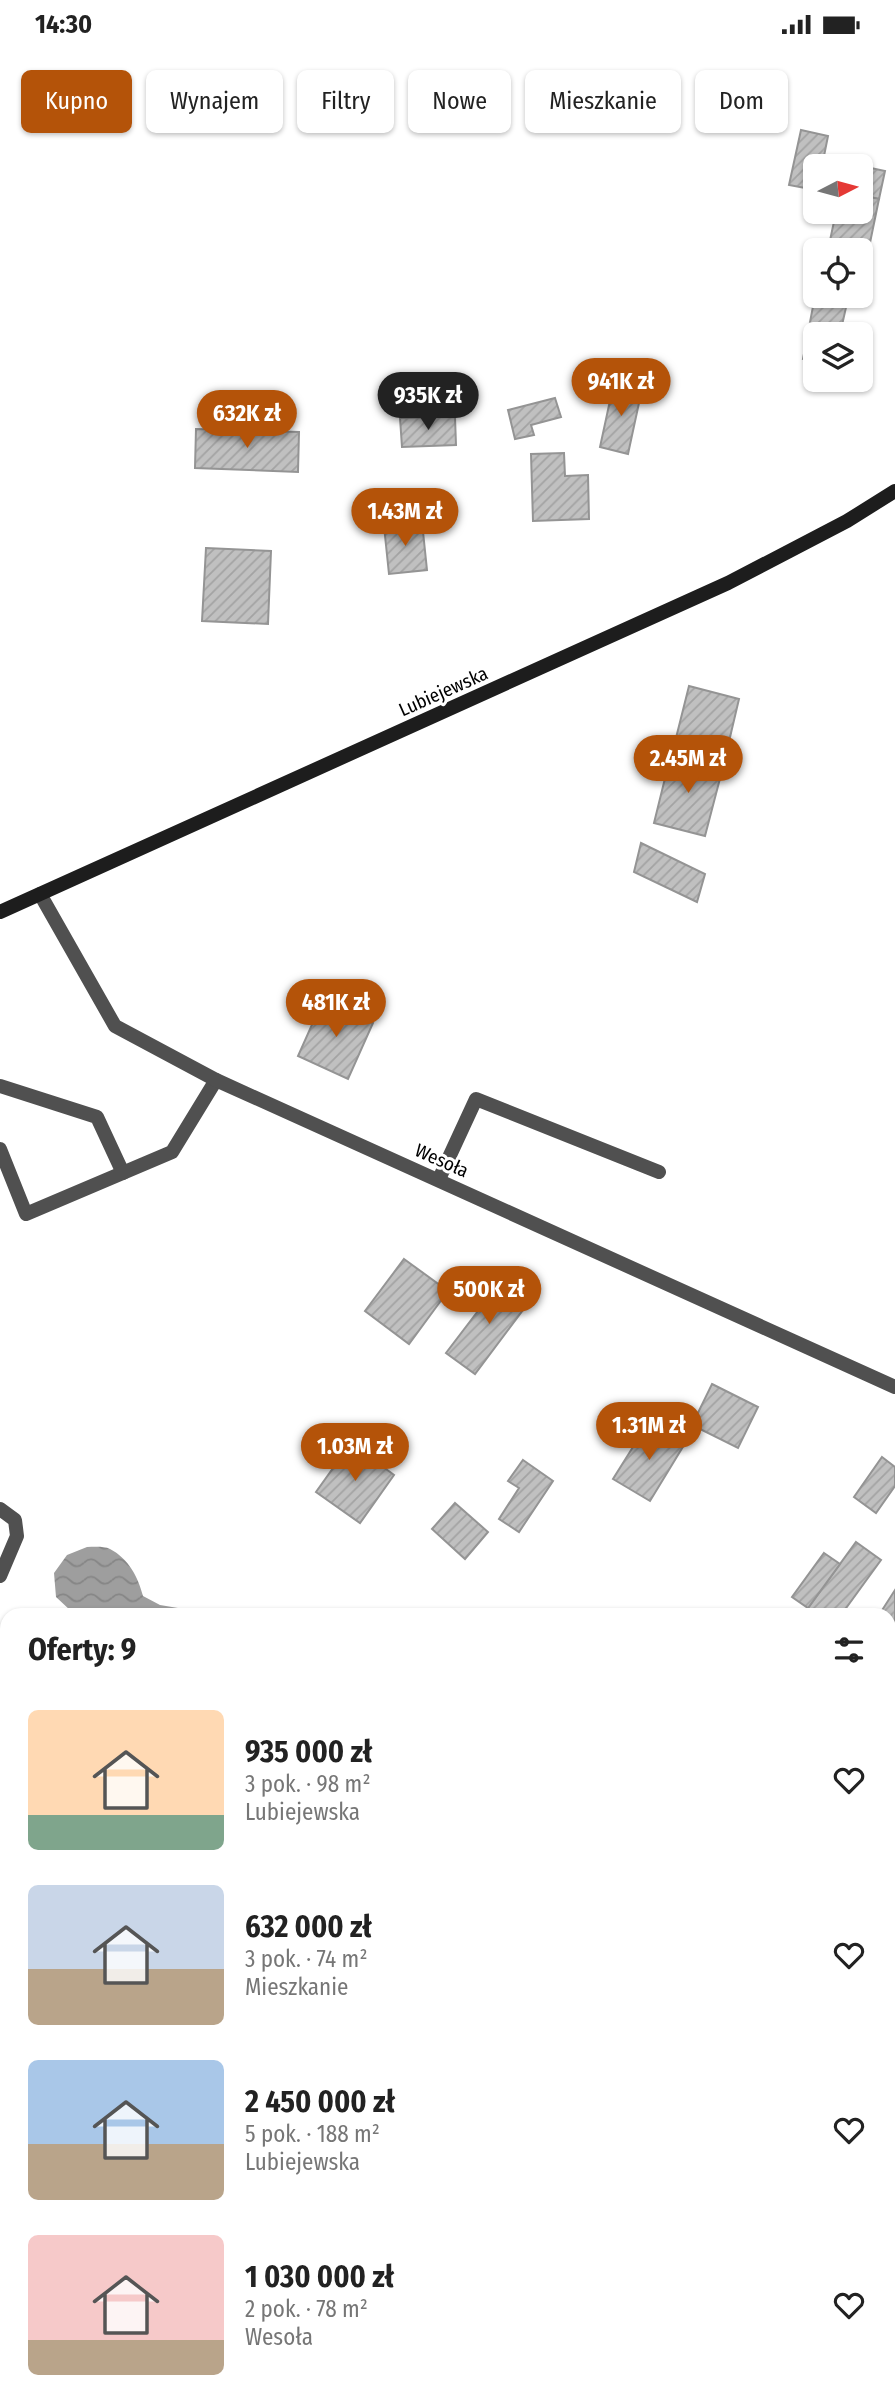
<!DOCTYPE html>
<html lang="pl">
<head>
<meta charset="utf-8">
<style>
  body { margin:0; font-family:"Fira Sans Condensed",sans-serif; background:#f6f6f6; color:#222; height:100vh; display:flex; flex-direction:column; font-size:26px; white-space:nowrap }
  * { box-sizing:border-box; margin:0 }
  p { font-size:23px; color:#767676 }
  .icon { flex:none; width:38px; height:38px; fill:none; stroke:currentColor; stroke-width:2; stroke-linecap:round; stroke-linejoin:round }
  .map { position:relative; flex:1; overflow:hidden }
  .panel { position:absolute; left:0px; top:1559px; width:896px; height:800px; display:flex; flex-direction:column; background:#fff; border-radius:21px 21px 0 0; box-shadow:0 2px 5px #0004 }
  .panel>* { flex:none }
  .banner { position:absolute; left:21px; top:21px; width:854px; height:63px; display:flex; gap:14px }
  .needle { width:46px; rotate:84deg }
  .tools { position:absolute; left:803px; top:105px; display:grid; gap:14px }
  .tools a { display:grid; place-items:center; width:70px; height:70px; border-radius:10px; background:#fff; box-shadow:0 2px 5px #0004; font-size:35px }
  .price { position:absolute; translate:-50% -60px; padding:0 16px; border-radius:24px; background:#b45309; color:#fff; font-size:23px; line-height:46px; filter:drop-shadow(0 2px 4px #0008) }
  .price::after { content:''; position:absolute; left:50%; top:42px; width:21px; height:16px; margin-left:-10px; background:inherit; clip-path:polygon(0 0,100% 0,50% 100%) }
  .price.current { background:#222; color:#fff }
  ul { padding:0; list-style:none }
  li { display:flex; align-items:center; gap:21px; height:175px; padding:0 28px }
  li span { display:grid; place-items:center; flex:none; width:196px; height:140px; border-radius:10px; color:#555 }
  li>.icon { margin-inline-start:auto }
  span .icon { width:84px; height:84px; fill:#fffc; stroke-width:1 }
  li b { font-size:30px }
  h2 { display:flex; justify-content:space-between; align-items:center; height:84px; padding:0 28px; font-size:30px }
  .pill { padding:0 24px; border-radius:10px; background:#fff; box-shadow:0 2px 5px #0004; font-size:24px; line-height:63px }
  .pill.current { background:#b45309; color:#fff }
  .status { display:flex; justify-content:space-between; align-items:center; height:49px; padding:0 35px; background:#fff; direction:ltr }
  .status svg { height:19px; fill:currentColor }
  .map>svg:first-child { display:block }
</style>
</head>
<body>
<div class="status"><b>14:30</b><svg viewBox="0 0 49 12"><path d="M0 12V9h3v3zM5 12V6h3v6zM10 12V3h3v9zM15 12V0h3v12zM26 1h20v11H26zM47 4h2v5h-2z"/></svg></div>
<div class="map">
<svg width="895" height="2358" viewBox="0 0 895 2358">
  <defs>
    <pattern id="water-waves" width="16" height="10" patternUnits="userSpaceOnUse" patternTransform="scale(1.75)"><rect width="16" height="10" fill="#9e9e9e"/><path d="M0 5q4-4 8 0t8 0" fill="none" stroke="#868686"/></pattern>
    <pattern id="building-hatch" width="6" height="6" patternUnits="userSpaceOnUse" patternTransform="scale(1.75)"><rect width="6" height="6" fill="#c0c0c0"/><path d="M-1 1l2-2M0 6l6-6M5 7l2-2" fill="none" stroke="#a3a3a3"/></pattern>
  </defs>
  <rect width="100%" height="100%" fill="#fff"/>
  <path fill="url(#water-waves)" d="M87,1498c7,0 17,-1 23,2 19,10 28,28 33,47l17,9 18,3 9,7h-107l-9,-4 -15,-14 -2,-24 13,-18z"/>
  <g fill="url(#building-hatch)" stroke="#949494" stroke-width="2">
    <polygon points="801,81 828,87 822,117 816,117 816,141 789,136"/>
    <polygon points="843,113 885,122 879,150 861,146 861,117 842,117"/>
    <polygon points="861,146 879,150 864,223 861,222 861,201 828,201 836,163 861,163"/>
    <polygon points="815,247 847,254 840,285 816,285 816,312 803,310"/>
    <polygon points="614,333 642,340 628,405 600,398"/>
    <polygon points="555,349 561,368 531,376 534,386 515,390 508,361"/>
    <polygon points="455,368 456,396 402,398 400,369"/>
    <polygon points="196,380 299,383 298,423 195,419"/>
    <polygon points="564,404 565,427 588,426 589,470 533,472 531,405"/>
    <polygon points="422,473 427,521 389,525 384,477"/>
    <polygon points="206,499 271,502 268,575 202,572"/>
    <polygon points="689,637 739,650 723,718 672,705"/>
    <polygon points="671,705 723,718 705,787 654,774"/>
    <polygon points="641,794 705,825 697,853 634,823"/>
    <polygon points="323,951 373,974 348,1030 298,1007"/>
    <polygon points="404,1210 448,1242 409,1295 365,1262"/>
    <polygon points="504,1228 532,1249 475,1325 446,1304"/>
    <polygon points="712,1335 758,1358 738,1399 692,1376"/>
    <polygon points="648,1374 684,1396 650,1452 613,1430"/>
    <polygon points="351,1394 394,1426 360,1474 316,1443"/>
    <polygon points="882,1408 895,1418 895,1437 876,1464 854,1448"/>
    <polygon points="523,1411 553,1432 519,1483 499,1470 519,1439 508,1432"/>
    <polygon points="455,1454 488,1483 465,1510 432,1480"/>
    <polygon points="856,1493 881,1511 841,1566 818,1566 808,1559"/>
    <polygon points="824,1504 840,1515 808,1559 792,1548"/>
    <polygon points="895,1541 895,1642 889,1638 889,1566 879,1566"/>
    <polygon points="0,1581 7,1591 7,1672 0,1683"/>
    <polygon points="7,1689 7,1802 0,1799 0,1690"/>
  </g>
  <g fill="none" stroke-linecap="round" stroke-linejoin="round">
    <g stroke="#505050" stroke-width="14">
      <polyline points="0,1037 97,1068 123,1124"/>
      <polyline points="0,1100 26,1165 172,1103 216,1031"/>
      <polyline points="439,1130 476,1050 659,1123"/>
      <polyline points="0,1460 15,1471 17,1487 0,1527"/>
      <polyline points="0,1840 7,1843"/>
      <polyline points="889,2064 895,2054"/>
    </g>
    <polyline stroke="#505050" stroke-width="14" points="40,845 115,977 216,1031 895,1338"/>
    <polyline stroke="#1d1d1d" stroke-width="14" points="0,863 728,534 847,472 895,442"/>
    <g stroke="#000" stroke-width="8">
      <g id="rail">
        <polyline points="889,2254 895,2245"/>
        <polyline points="823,2358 826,2352"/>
      </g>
    </g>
    <use href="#rail" stroke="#fff" stroke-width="5" stroke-dasharray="16" stroke-linecap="butt"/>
  </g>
  <g text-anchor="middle" stroke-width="6" stroke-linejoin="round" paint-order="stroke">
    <g font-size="19" fill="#000" stroke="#fff">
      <text transform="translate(443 642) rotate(-24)" y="7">Lubiejewska</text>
      <text transform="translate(442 1111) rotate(24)" y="7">Wesoła</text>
    </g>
  </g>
</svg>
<div class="tools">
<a><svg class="needle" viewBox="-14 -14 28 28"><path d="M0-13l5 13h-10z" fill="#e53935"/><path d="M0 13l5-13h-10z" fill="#767676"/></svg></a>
<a><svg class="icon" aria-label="locate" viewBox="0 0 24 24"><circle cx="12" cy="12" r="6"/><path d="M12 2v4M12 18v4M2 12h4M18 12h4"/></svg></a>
<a><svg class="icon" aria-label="layers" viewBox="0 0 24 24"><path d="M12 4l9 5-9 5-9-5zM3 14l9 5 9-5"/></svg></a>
</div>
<b class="price" style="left:621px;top:369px">941K zł</b>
<b class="price current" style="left:428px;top:383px">935K zł</b>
<b class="price" style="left:247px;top:401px">632K zł</b>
<b class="price" style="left:405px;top:499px">1.43M zł</b>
<b class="price" style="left:688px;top:746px">2.45M zł</b>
<b class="price" style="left:336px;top:990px">481K zł</b>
<b class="price" style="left:489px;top:1277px">500K zł</b>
<b class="price" style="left:649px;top:1413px">1.31M zł</b>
<b class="price" style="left:355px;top:1434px">1.03M zł</b>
<div class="banner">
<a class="pill current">Kupno</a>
<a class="pill">Wynajem</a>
<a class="pill">Filtry</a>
<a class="pill">Nowe</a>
<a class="pill">Mieszkanie</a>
<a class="pill">Dom</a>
</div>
<section class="panel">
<h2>Oferty: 9<svg class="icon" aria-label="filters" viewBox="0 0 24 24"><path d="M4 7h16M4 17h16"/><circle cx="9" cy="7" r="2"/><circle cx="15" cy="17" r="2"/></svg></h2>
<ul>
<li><span style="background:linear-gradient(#ffd9b3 75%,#7fa58c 0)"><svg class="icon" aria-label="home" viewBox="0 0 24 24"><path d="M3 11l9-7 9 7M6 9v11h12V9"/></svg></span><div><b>935 000 zł</b><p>3 pok. · 98 m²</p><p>Lubiejewska</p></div><svg class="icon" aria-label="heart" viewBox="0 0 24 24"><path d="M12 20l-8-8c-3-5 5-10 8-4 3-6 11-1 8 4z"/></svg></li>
<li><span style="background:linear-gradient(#c9d6e8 60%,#b9a48a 0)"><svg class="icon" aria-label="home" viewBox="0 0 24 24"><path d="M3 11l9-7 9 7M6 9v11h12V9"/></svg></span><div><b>632 000 zł</b><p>3 pok. · 74 m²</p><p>Mieszkanie</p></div><svg class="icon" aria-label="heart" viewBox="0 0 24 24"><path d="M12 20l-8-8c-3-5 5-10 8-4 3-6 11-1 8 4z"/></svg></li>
<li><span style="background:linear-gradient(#a9c7e8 60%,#b9a48a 0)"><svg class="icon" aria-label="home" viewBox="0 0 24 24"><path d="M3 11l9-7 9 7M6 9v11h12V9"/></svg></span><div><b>2 450 000 zł</b><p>5 pok. · 188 m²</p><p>Lubiejewska</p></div><svg class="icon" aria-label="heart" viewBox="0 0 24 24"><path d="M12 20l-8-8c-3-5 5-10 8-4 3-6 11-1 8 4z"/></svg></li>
<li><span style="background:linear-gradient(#f6c9c9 75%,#b9a48a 0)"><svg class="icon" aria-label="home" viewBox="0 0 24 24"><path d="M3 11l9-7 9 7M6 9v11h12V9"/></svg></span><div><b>1 030 000 zł</b><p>2 pok. · 78 m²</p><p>Wesoła</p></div><svg class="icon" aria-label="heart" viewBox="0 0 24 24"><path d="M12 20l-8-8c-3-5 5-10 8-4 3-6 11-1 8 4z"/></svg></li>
</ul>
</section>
</div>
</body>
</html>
